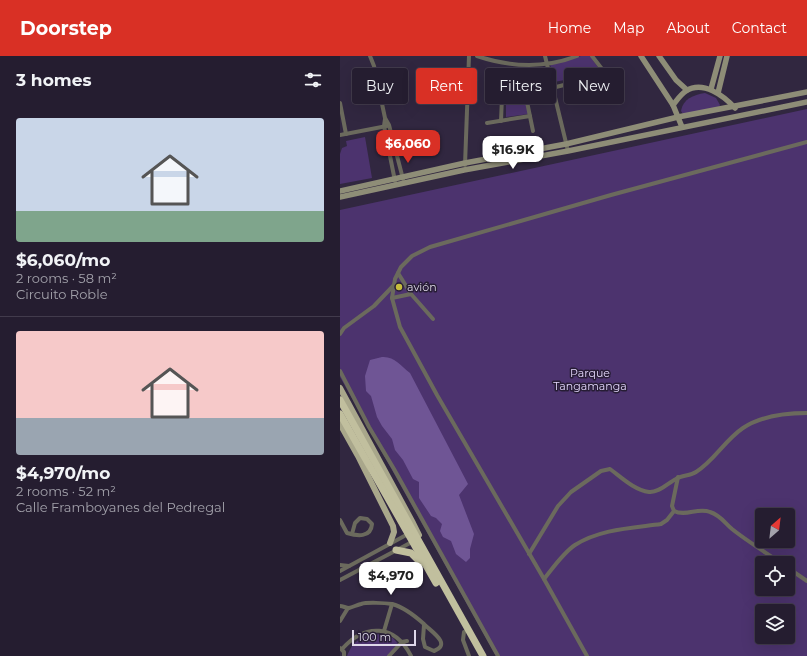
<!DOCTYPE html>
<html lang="en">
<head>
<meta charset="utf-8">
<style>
  body { margin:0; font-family:Montserrat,sans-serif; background:#2d2638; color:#f1f3f6; height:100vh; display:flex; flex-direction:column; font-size:15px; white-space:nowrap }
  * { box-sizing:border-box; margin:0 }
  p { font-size:13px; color:#a3a2ab }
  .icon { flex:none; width:22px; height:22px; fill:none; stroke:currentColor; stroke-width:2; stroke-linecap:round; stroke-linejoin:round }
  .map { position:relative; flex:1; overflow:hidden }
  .panel { display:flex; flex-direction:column; background:#251d30; width:340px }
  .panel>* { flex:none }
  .guide { position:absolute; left:12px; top:12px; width:380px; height:36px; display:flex; gap:8px }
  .needle { width:26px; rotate:28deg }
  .controls { position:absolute; left:415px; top:452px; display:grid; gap:8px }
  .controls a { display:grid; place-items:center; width:40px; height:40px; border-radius:4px; background:#251d30; box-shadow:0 4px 16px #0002,0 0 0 1px #423b4c; font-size:20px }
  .scale { position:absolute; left:12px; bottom:10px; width:64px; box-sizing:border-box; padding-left:4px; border:2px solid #ded8e9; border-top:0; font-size:11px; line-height:14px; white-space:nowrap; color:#ded8e9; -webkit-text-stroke:3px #271d35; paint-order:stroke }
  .price { position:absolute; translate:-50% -34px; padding:0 9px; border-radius:8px; background:#fff; color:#222; font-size:13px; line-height:26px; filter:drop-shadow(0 1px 2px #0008) }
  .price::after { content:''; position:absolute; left:50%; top:24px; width:12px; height:9px; margin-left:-6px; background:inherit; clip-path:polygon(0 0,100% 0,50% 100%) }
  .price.selected { background:#d93025; color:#fff }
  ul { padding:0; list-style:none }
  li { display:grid; align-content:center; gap:8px; height:212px; padding:0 16px }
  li+li { border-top:1px solid #423b4c }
  li span { display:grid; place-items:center; height:124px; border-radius:4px; color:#555 }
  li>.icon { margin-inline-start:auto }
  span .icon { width:72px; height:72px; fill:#fffc; stroke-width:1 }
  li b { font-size:17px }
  h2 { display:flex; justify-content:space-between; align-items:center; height:48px; padding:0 16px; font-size:17px }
  .tag { padding:0 14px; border-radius:4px; background:#251d30; box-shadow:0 4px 16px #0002,0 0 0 1px #423b4c; font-size:14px; line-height:36px }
  .tag.selected { background:#d93025; color:#fff }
  header { display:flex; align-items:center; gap:24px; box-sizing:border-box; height:56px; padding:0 20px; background:#d93025; color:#fff }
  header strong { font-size:19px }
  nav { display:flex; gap:22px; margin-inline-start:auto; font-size:14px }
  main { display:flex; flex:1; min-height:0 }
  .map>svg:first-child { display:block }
</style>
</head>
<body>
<header>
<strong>Doorstep</strong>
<nav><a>Home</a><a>Map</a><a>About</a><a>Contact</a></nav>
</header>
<main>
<section class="panel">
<h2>3 homes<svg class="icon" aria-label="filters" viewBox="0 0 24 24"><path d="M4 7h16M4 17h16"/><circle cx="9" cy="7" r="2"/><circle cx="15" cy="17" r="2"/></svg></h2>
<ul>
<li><span style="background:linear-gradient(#c9d6e8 75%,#7fa58c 0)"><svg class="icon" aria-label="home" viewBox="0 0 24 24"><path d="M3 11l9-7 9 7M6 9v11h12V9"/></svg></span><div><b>$6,060/mo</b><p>2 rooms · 58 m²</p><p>Circuito Roble</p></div></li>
<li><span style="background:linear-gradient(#f6c9c9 70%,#9aa5b1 0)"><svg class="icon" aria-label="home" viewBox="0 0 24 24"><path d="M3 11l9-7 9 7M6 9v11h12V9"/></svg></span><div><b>$4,970/mo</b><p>2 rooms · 52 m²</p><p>Calle Framboyanes del Pedregal</p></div></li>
</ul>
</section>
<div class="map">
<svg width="467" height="600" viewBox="0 0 467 600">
  <rect width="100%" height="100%" fill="#312740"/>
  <g fill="#4c336e" fill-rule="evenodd">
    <polygon points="241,0 250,0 262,17 214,26 210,8"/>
    <path d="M365,37l11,5 4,7 -1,2 -36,7 -2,-3c2,-12 12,-16 24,-18z"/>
    <polygon points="166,43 186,44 189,58 166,61"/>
    <path d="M467,53v547h-311l-156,-279v-167zM422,459h26v26h-26zM422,507h26v26h-26zM422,555h26v26h-26z"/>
    <polygon points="25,81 32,122 0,128 0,98 2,92 7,90 6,85"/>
    <path d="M44,578l9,4 6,7 -11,11h-41c7,-19 19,-21 37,-22z"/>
  </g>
  <path fill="#6f5595" d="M42,301c12,-1 19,9 28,16l58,111 -9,11 15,39 -4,15v9l-4,4 -10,-8 -5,-13 -8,-4 -3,-6 2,-7 -6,-6 -5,-2 -12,-18v-16l-6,-3 -10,-19 -8,-10 -3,-11 -10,-13 -5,-9 -6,-21 -5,-5 -1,-15 5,-16z"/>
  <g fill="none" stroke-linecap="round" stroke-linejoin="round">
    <g stroke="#6b6a5d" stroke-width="4">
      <polyline points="30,0 34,10 45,62 49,69 63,123"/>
      <path d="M137,0c33,11 67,13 100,0"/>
      <polyline points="205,0 228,95"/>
      <polyline points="212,32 260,20 263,18 262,13 252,0"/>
      <polyline points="162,41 186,41 213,35"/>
      <polyline points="186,41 193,75"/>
      <polyline points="0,47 6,78"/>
      <polyline points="45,63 44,70 55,125"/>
      <polyline points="161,65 162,41 161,36"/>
      <polyline points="147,67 190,60"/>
      <polyline points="0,79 47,70"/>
      <polyline points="125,109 129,0"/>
      <polyline points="58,217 71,238 93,263"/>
      <polyline points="52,242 71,238"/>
      <polyline points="0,278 4,272 34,250 54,229"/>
      <polyline points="0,315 29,371 54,413 158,600"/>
      <path d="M334,455c12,6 24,-4 36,1 10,3 15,11 22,17 15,12 33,23 49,34"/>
      <path d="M0,464l7,13c10,3 24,5 25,-9l-5,-5 -7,-1 -5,5 -3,11"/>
      <path d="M189,498l29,-48 13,-14 30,-21 9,-2c11,8 24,21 39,23 10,1 19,-9 27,-13 6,-4 14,-3 20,-7 18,-11 29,-32 47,-44 18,-12 42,-15 64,-15"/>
      <polyline points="0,509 9,510"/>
      <polyline points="448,512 467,525"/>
      <polyline points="0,515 68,478"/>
      <path d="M204,523c9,-11 19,-26 31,-34 25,-16 57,-17 86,-21l6,-4 7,-9 -2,-5 6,-29"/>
      <polyline points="0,524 72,486"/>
      <path d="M0,550c3,0 6,2 9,2 4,-1 8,-3 12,-4 6,-2 24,-1 31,0 12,3 23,12 32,20 5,6 29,20 10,27l-9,-4 -2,-8 1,-14"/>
      <polyline points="0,565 8,552"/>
      <polyline points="44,575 52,548"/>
      <polyline points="124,576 123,584 129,600"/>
      <polyline points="0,592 4,596 4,600"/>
      <path d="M2,593c23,-26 53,-25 69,7"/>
      <polyline points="49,600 62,586 67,585"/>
      <polyline points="247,600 204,523 97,339 60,271 52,242 55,223 61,211 72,200 90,191 271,139 467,86"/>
    </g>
    <g stroke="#8e8d77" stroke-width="5.5">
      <polyline points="301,0 333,49 342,71"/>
      <polyline points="319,0 336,24 347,34"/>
      <polyline points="371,33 380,0"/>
      <polyline points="378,37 387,0"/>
      <path d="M333,49c4,-5 8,-11 13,-14 17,-11 38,5 49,17"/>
      <polyline points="0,135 125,107 226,88 338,61 467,36"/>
      <polyline points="0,141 124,114 228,95 467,46"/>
    </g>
    <g stroke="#a9a78b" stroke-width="6">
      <polyline points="0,332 73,467 79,479"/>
      <polyline points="0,368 18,400 53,470 54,476 50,487"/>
    </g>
    <g stroke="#c1bf9e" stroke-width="7">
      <polyline points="0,344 143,600"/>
      <polyline points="0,358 96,527"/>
      <polyline points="56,494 71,497 81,507"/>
    </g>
  </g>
  <circle fill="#c6bc3c" stroke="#271d35" stroke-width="1.5" cx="59" cy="231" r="4"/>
  <g text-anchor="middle" stroke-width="3" stroke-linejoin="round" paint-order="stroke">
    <g font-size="11" fill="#ded8e9" stroke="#271d35" text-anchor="start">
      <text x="67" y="235">avión</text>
    </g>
    <g font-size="11" fill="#e3d6fc" stroke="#271d35">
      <text x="250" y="321">Parque<tspan x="250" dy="13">Tangamanga</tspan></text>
    </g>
  </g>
</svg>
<div class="controls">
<a><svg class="needle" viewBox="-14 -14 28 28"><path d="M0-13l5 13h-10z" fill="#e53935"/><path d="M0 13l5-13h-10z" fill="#a3a2ab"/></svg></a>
<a><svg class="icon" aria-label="locate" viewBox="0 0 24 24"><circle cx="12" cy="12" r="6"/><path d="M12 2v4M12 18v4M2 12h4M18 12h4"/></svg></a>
<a><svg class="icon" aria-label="layers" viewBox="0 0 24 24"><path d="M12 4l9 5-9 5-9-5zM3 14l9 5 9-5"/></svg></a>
</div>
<div class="scale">100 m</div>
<b class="price selected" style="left:68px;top:108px">$6,060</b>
<b class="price" style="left:173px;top:114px">$16.9K</b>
<b class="price" style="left:51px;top:540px">$4,970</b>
<div class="guide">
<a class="tag">Buy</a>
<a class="tag selected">Rent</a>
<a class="tag">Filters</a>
<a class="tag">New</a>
</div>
</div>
</main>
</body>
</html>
